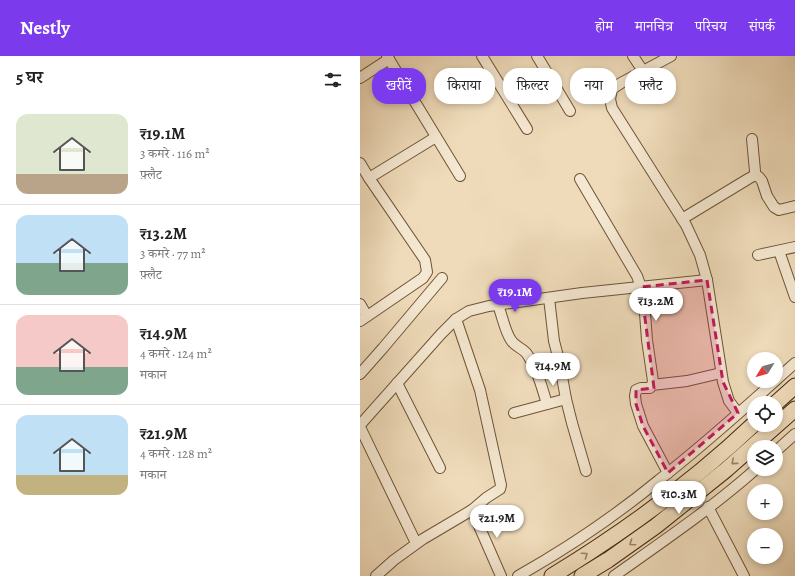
<!DOCTYPE html>
<html lang="hi">
<head>
<meta charset="utf-8">
<style>
  body { margin:0; font-family:Alegreya,"Noto Serif Devanagari",serif; background:#f2f2f2; color:#222; height:100vh; display:flex; flex-direction:column; font-size:15px; white-space:nowrap }
  * { box-sizing:border-box; margin:0 }
  p { font-size:13px; color:#767676 }
  .icon { flex:none; width:22px; height:22px; fill:none; stroke:currentColor; stroke-width:2; stroke-linecap:round; stroke-linejoin:round }
  .map { position:relative; flex:1; overflow:hidden }
  .details { display:flex; flex-direction:column; background:#fff; width:360px }
  .details>* { flex:none }
  .banner { position:absolute; left:12px; top:12px; width:363px; height:36px; display:flex; gap:8px }
  .needle { width:26px; rotate:233deg }
  .controls { position:absolute; left:387px; top:296px; display:grid; gap:8px }
  .controls a { display:grid; place-items:center; width:36px; height:36px; border-radius:50%; background:#fff; box-shadow:0 2px 6px #0003; font-size:20px }
  .price { position:absolute; translate:-50% -34px; padding:0 9px; border-radius:14px; background:#fff; color:#222; font-size:13px; line-height:26px; filter:drop-shadow(0 1px 2px #0008) }
  .price::after { content:''; position:absolute; left:50%; top:24px; width:12px; height:9px; margin-left:-6px; background:inherit; clip-path:polygon(0 0,100% 0,50% 100%) }
  .price.on { background:#7c3aed; color:#fff }
  ul { padding:0; list-style:none }
  li { display:flex; align-items:center; gap:12px; height:100px; padding:0 16px }
  li+li { border-top:1px solid #e0e0e0 }
  li span { display:grid; place-items:center; flex:none; width:112px; height:80px; border-radius:12px; color:#555 }
  li>.icon { margin-inline-start:auto }
  span .icon { width:48px; height:48px; fill:#fffc; stroke-width:1 }
  li b { font-size:17px }
  h2 { display:flex; justify-content:space-between; align-items:center; height:48px; padding:0 16px; font-size:17px }
  .chip { padding:0 14px; border-radius:16px; background:#fff; box-shadow:0 2px 6px #0003; font-size:14px; line-height:36px }
  .chip.on { background:#7c3aed; color:#fff }
  header { display:flex; align-items:center; gap:24px; box-sizing:border-box; height:56px; padding:0 20px; background:#7c3aed; color:#fff }
  header strong { font-size:19px }
  nav { display:flex; gap:22px; margin-inline-start:auto; font-size:14px }
  main { display:flex; flex:1; min-height:0 }
  .map>svg:first-child { display:block }
</style>
</head>
<body>
<header>
<strong>Nestly</strong>
<nav><a>होम</a><a>मानचित्र</a><a>परिचय</a><a>संपर्क</a></nav>
</header>
<main>
<section class="details">
<h2>5 घर<svg class="icon" aria-label="filters" viewBox="0 0 24 24"><path d="M4 7h16M4 17h16"/><circle cx="9" cy="7" r="2"/><circle cx="15" cy="17" r="2"/></svg></h2>
<ul>
<li><span style="background:linear-gradient(#dfe7d0 75%,#b9a48a 0)"><svg class="icon" aria-label="home" viewBox="0 0 24 24"><path d="M3 11l9-7 9 7M6 9v11h12V9"/></svg></span><div><b>₹19.1M</b><p>3 कमरे · 116 m²</p><p>फ़्लैट</p></div></li>
<li><span style="background:linear-gradient(#bfe0f5 60%,#7fa58c 0)"><svg class="icon" aria-label="home" viewBox="0 0 24 24"><path d="M3 11l9-7 9 7M6 9v11h12V9"/></svg></span><div><b>₹13.2M</b><p>3 कमरे · 77 m²</p><p>फ़्लैट</p></div></li>
<li><span style="background:linear-gradient(#f6c9c9 65%,#7fa58c 0)"><svg class="icon" aria-label="home" viewBox="0 0 24 24"><path d="M3 11l9-7 9 7M6 9v11h12V9"/></svg></span><div><b>₹14.9M</b><p>4 कमरे · 124 m²</p><p>मकान</p></div></li>
<li><span style="background:linear-gradient(#bfe0f5 75%,#c2b280 0)"><svg class="icon" aria-label="home" viewBox="0 0 24 24"><path d="M3 11l9-7 9 7M6 9v11h12V9"/></svg></span><div><b>₹21.9M</b><p>4 कमरे · 128 m²</p><p>मकान</p></div></li>
</ul>
</section>
<div class="map">
<svg width="435" height="520" viewBox="0 0 435 520">
  <rect width="100%" height="100%" fill="#efdbba"/>
  <filter id="stains"><feTurbulence type="fractalNoise" baseFrequency=".005" numOctaves="4"/><feColorMatrix values="0 0 0 0 .2 0 0 0 0 .09 0 0 0 0 .02 0 0 0 .5 -.17"/></filter>
  <radialGradient id="worn" r=".72"><stop offset=".6" stop-color="#630" stop-opacity="0"/><stop offset="1" stop-color="#630" stop-opacity=".3"/></radialGradient>
  <g fill="none" stroke-linecap="round" stroke-linejoin="round">
    <g stroke="#6f5437" stroke-width="12">
      <g id="minor">
        <polyline points="27,0 100,120"/>
        <polyline points="122,0 167,73"/>
        <polyline points="177,0 210,55"/>
        <polyline points="273,0 283,15"/>
        <polyline points="311,0 261,27 252,33 250,43 252,52 326,169 340,199 347,224 363,326 369,345 378,357"/>
        <polyline points="0,22 29,3"/>
        <polyline points="0,107 9,122 65,204 67,216 63,222 0,265"/>
        <polyline points="395,119 399,121 402,125 407,140 414,151 419,154 435,150"/>
        <polyline points="9,122 76,81"/>
        <polyline points="220,123 277,220 281,231 284,244 287,284 293,325 292,329 290,332 281,332 276,334 275,340 276,348 283,370 308,417"/>
        <polyline points="322,163 388,123 395,119 395,115 392,83"/>
        <polyline points="419,195 435,241"/>
        <polyline points="398,199 435,191"/>
        <polyline points="189,242 194,285 199,304 206,343 212,367 226,415"/>
        <polyline points="0,248 7,260"/>
        <path d="M138,249c4,10 7,27 13,35 4,7 12,8 16,14 10,15 15,33 20,50"/>
        <polyline points="0,318 23,292 82,222"/>
        <polyline points="416,324 435,307"/>
        <polyline points="37,327 80,412"/>
        <polyline points="292,329 327,325 361,317"/>
        <polyline points="154,357 206,343"/>
        <polyline points="0,369 81,278 96,263 109,255 129,250 222,237 347,224"/>
        <polyline points="0,371 56,487"/>
        <polyline points="416,395 435,378"/>
        <polyline points="348,451 384,520"/>
        <polyline points="112,454 141,520"/>
        <polyline points="16,520 34,504 63,483 112,454 126,442 140,433 141,429 120,334 96,263"/>
        <path d="M158,520c50,-28 97,-60 141,-96 40,-31 78,-65 116,-99"/>
        <path d="M254,520c48,-34 98,-68 142,-107"/>
      </g>
    </g>
    <g stroke="#44270b" stroke-width="17">
      <g id="highway">
        <polyline points="416,347 435,330"/>
        <path d="M192,520c72,-44 141,-94 202,-152"/>
        <polyline points="222,520 248,504 296,470 367,413 435,353"/>
      </g>
    </g>
    <use href="#minor" stroke="#f5e8d2" stroke-width="10"/>
    <use href="#highway" stroke="#efdbba" stroke-width="15"/>
  </g>
  <defs><path id="oneway-chevron" d="M-2-3.5L2.5 0L-2 3.5" fill="none" stroke-width="1.6" stroke-linecap="round" stroke-linejoin="round"/></defs>
  <g stroke="#9a8162">
    <use href="#oneway-chevron" transform="translate(374 406) rotate(139)"/>
    <use href="#oneway-chevron" transform="translate(272 487) rotate(145)"/>
    <use href="#oneway-chevron" transform="translate(225 499) rotate(-35)"/>
  </g>
  <path fill="#c2185b" fill-opacity="0.2" stroke="#c2185b" stroke-width="3" stroke-dasharray="8 5" stroke-linejoin="round" d="M347,224l16,102 15,31 -70,60 -25,-47 -7,-22v-14l18,-2 -13,-101z"/>
  <rect width="100%" height="100%" filter="url(#stains)"/>
  <rect width="100%" height="100%" fill="url(#worn)"/>
</svg>
<div class="controls">
<a><svg class="needle" viewBox="-14 -14 28 28"><path d="M0-13l5 13h-10z" fill="#e53935"/><path d="M0 13l5-13h-10z" fill="#767676"/></svg></a>
<a><svg class="icon" aria-label="locate" viewBox="0 0 24 24"><circle cx="12" cy="12" r="6"/><path d="M12 2v4M12 18v4M2 12h4M18 12h4"/></svg></a>
<a><svg class="icon" aria-label="layers" viewBox="0 0 24 24"><path d="M12 4l9 5-9 5-9-5zM3 14l9 5 9-5"/></svg></a>
<a>+</a>
<a>−</a>
</div>
<b class="price on" style="left:155px;top:257px">₹19.1M</b>
<b class="price" style="left:296px;top:266px">₹13.2M</b>
<b class="price" style="left:193px;top:331px">₹14.9M</b>
<b class="price" style="left:319px;top:459px">₹10.3M</b>
<b class="price" style="left:137px;top:483px">₹21.9M</b>
<div class="banner">
<a class="chip on">खरीदें</a>
<a class="chip">किराया</a>
<a class="chip">फ़िल्टर</a>
<a class="chip">नया</a>
<a class="chip">फ़्लैट</a>
</div>
</div>
</main>
</body>
</html>
